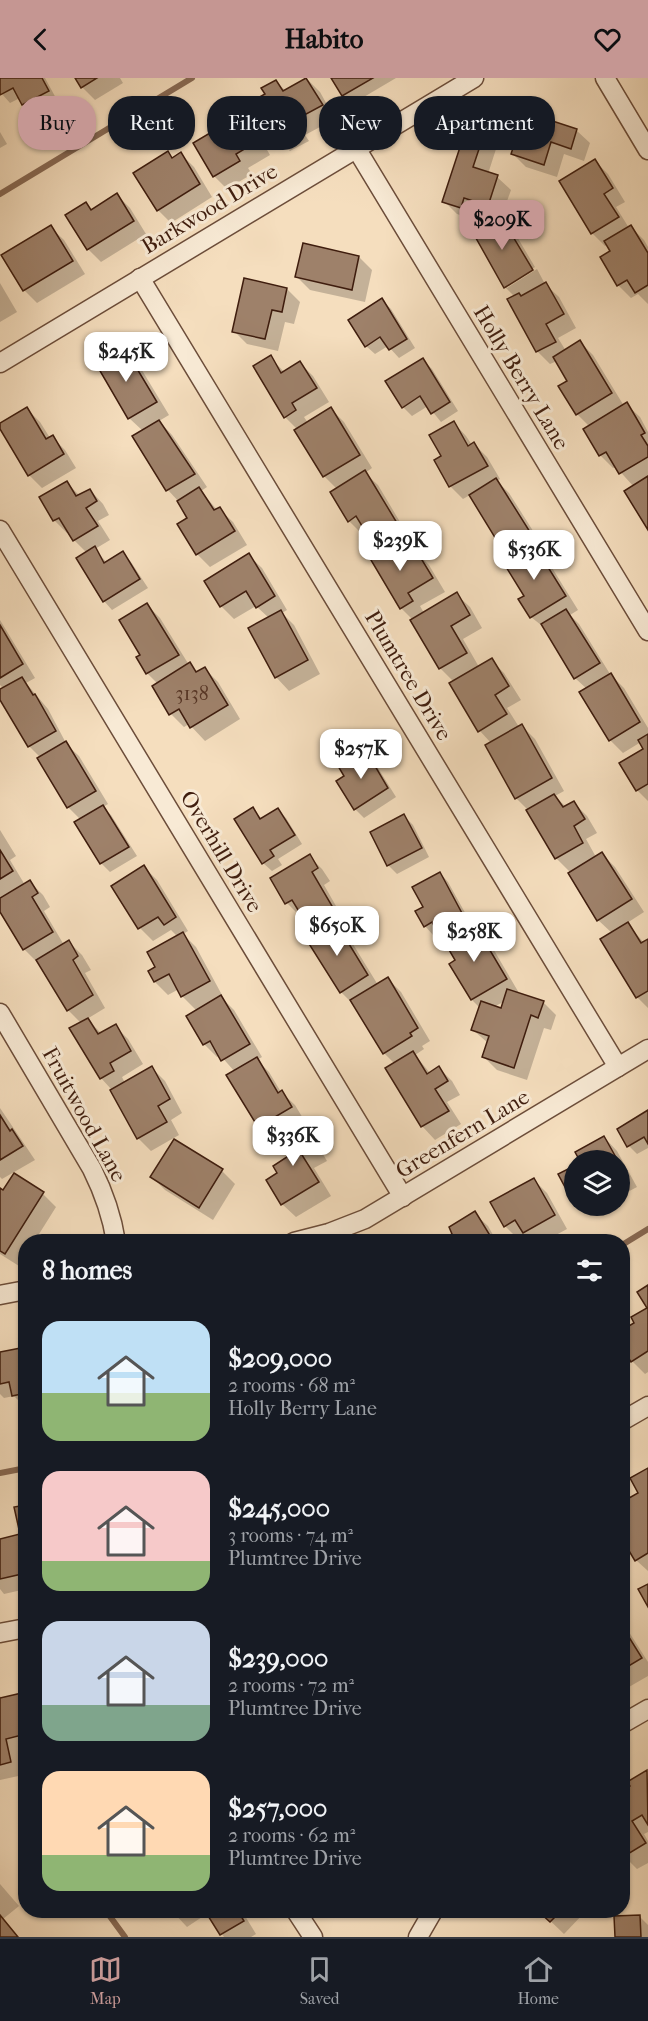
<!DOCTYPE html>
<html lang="en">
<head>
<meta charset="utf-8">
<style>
  body { margin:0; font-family:"IM FELL French Canon",serif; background:#242831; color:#f1f3f6; height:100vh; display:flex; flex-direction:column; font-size:22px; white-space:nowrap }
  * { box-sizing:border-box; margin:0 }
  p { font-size:20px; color:#9ea1a6 }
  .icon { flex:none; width:33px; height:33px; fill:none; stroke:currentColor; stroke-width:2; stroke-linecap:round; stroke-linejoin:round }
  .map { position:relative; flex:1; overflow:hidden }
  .sheet { position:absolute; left:18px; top:1156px; width:612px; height:684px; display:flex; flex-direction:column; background:#171b24; border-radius:24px; box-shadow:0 2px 4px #0004 }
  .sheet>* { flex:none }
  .guide { position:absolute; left:18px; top:18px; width:612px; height:54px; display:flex; gap:12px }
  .buttons { position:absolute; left:564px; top:1072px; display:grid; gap:12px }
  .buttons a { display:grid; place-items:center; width:66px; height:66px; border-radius:50%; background:#171b24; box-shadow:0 2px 4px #0004; font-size:30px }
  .price { position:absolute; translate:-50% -51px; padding:0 14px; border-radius:12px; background:#fff; color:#222; font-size:20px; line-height:39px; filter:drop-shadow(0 2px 3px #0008) }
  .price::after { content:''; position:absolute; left:50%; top:36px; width:18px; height:14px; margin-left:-9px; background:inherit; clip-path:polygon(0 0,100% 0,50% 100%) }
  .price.active { background:#c59692; color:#111 }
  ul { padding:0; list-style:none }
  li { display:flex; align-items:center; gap:18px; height:150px; padding:0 24px }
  li span { display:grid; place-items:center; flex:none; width:168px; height:120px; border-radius:18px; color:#555 }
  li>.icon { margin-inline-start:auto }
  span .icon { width:72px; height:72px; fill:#fffc; stroke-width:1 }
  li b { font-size:26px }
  h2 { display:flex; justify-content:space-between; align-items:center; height:72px; padding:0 24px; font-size:26px }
  .pill { padding:0 21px; border-radius:24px; background:#171b24; box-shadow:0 2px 4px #0004; font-size:21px; line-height:54px }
  .pill.active { background:#c59692; color:#111 }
  header { display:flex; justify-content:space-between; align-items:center; height:78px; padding:0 24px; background:#c59692; color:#111; font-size:27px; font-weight:700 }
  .menu { display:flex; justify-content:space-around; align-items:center; height:84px; border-top:2px solid #363941; background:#171b24; font-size:16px; color:#9ea1a6 }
  .menu a { display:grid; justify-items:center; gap:3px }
  .menu .active { color:#c59692 }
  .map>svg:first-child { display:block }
</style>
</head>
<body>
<header><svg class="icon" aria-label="back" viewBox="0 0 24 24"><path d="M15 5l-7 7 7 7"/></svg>Habito<svg class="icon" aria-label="heart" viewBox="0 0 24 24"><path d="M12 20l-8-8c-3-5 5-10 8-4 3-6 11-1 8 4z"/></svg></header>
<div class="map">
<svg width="648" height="1859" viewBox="0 0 648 1859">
  <rect width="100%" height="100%" fill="#f5debe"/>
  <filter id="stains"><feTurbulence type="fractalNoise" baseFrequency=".00333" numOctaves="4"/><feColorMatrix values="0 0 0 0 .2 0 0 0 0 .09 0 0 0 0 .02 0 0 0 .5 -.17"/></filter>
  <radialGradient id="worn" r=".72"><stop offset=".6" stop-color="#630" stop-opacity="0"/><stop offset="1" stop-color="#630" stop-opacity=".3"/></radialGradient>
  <g fill="#0003" fill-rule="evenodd">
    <polygon points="0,0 45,0 57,22 32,35 20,20 10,25 2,16"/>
    <polygon points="77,0 120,0 123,5 95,22 82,9"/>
    <polygon points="332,0 396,0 352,26 343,18"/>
    <polygon points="307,1 320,14 335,41 305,57 309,63 290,73 277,60 267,16 276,4 286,13"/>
    <polygon points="242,38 255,51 270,77 248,90 252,96 227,111 214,98"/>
    <polygon points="576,52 590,65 584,83 564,76 557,99 526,89 513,76"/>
    <polygon points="0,54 7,66 0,70"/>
    <polygon points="483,58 496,71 488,96 497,99 511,112 501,140 513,152 535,189 507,206 507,210 537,191 545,206 559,219 576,250 558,260 566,273 580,264 593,277 624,328 626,326 640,339 648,354 648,449 634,409 616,389 613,390 600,377 589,348 577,336 560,309 569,303 557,283 550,286 537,273 515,219 505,209 498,139 477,132 474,142 457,136 444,123"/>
    <polygon points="168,75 174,81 181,76 194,89 212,119 171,145 158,132"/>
    <polygon points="595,83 608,96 625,124 616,129 629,150 631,149 644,162 648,169 648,226 638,216 631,220 618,207 612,174 607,167 605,168 592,155"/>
    <polygon points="117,117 130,130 146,156 101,184 88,171 85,126 92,133"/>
    <polygon points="50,149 64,162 85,196 37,225 24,212"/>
    <polygon points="359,179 372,192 365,224 310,212 297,199"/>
    <polygon points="0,205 17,234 0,244"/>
    <polygon points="287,211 300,224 294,246 285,244 278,273 247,266 234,253"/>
    <polygon points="382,222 391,231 415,270 399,280 388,268 375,276 366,268"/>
    <polygon points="124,271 137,284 169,337 159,343 172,357 207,409 201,413 217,432 219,431 233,444 247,467 210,489 197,476 189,441 179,424 168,412 135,359 143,353 129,340"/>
    <polygon points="270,279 285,295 300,285 313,298 329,324 304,339 308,345 331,331 344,344 372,390 365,395 378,407 409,459 394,468 405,480 416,474 429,487 445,514 420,528 424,535 456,516 470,529 482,550 463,561 479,589 491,582 504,595 521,622 507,630 519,649 522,648 535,661 564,713 555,718 566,729 574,725 587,738 597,755 586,761 596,779 602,776 615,789 644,834 627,845 644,865 648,863 648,930 637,919 612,855 598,842 571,795 556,780 529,733 516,720 491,665 480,653 454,604 440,590 413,542 401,530 381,470 367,453 362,456 349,443 337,411 324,398 298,352 285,339 255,289"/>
    <polygon points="423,282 432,291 458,333 441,344 428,328 412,338 403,329"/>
    <polygon points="27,331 40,344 50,360 52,359 65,372 76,390 42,410 29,397 0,348"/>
    <polygon points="453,344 466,358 472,367 474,366 487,379 500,401 497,403 509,415 542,467 536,471 546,480 578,532 570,537 579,546 610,596 624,610 648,650 648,723 637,712 645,672 641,664 623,675 610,662 587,611 575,600 546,551 531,539 512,480 503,470 470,417 463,421 450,408 443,379"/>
    <polygon points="67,405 80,418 90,412 103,426 109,437 98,443 110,462 95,471 107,485 123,475 131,484 148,510 112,532 104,523 87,475 74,462 69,454 67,455 54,442"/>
    <polygon points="248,477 262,490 287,532 282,535 294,547 320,596 289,613 276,599 250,551 269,540 256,528 234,541 221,528 206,503"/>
    <polygon points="147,527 160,540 189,587 199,595 205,591 218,604 240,641 205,663 189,646 184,649 171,636 154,609 158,606 147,595 142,577"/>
    <polygon points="0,542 35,600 26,605 48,631 67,667 79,678 108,726 103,729 111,737 137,778 110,794 101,785 76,745 81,742 68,729 41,680 29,668 0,619 0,613 4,611 0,607"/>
    <polygon points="364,673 373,682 396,719 364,740 355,731 346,699"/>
    <polygon points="252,731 262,741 278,732 286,740 302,766 278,781 282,787 272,793 263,785"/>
    <polygon points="404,738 413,747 429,779 397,796 388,787"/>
    <polygon points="0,752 16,778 10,782 25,807 30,804 43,817 50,829 44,833 64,867 69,864 82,877 91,892 85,895 105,930 87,941 102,956 115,948 128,961 143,986 122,999 125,1005 152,990 165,1003 182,1035 171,1042 179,1057 151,1073 138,1060 111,1011 101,1000 81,945 68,932 39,883 37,884 24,871 0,832"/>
    <polygon points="309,778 322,791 330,803 324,807 344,842 337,847 348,858 378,907 388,901 401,914 430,963 422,968 424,971 415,977 430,995 439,990 452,1003 460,1017 447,1024 461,1046 435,1062 422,1048 387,990 395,986 384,975 354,927 341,914 318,855 303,836 300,838 287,825"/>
    <polygon points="144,789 157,802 188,853 183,856 196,869 222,917 220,918 234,932 262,979 257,982 269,994 281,1014 295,1027 304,1042 272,1061 259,1048 235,994 220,977 217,979 204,966 197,933 182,918 179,911 168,917 155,904 150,894 157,890 178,859 171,852 153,863 140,850 113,808"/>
    <path d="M440,795l8,9 25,45h2l13,13 31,53 -2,1 26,8 13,13 -5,15 -7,-2 -17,52 -30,-10 -13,-13 4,-14 -15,-13 7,-22 -8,-8 -23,-58 -10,-10 -6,3 -8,-9v-19zM505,923l-3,9 -8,-3z"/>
    <polygon points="0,1030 35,1082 2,1101 0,1099"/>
    <polygon points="648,1034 648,1070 637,1076 629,1068"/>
    <polygon points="301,1048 314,1061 327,1083 314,1090 331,1118 296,1139 282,1126 268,1102 279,1095 292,1077"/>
    <polygon points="604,1059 617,1073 637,1109 620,1118 620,1083 582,1083"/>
    <polygon points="174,1063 222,1093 235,1106 213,1142 165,1112 152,1099"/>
    <polygon points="14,1097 43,1116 56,1129 34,1164 26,1164 26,1177 19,1188 0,1176 0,1112 3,1114"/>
    <polygon points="533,1101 547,1115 567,1151 543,1164 533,1164 526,1157 518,1161 505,1148"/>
    <polygon points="579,1128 602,1128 587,1136"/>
    <polygon points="474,1135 488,1148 497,1164 441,1164 454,1156"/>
    <polygon points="648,1231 648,1294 645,1296 632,1283 637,1245"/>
    <polygon points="26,1270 26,1330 14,1318 4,1320 0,1316 0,1276"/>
    <polygon points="648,1392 648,1493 636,1482"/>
    <polygon points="26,1428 26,1511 4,1516 0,1511 0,1462 22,1457"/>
    <polygon points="622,1543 648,1584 648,1598 622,1613"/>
    <polygon points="26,1616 26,1672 18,1673 23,1697 0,1702 0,1618 2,1621"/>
    <polygon points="647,1694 648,1754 644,1756 648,1763 648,1785 637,1791 622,1776 622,1714 632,1708"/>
    <polygon points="0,1806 19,1828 3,1841 19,1859 0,1859"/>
    <polygon points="172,1833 242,1833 256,1856 251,1859 224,1859 208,1835 187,1849"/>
    <polygon points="540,1833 586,1833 564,1856"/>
    <polygon points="639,1838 648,1847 648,1859 616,1859"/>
  </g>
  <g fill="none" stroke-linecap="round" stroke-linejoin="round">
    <g stroke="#876954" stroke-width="6">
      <polyline points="0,116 192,0"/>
      <polyline points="622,1167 648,1151"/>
      <polyline points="0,1395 26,1390"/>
      <polyline points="106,1833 125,1859"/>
    </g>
  </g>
  <g fill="#9e816a" stroke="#3f1d0e" stroke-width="1.5">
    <polygon points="0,0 42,0 49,13 22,27 13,10 0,17"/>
    <polygon points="75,0 97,0 81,10"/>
    <polygon points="306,0 323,27 293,43 297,50 276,61 254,22 265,16 261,10 276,2 283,13"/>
    <polygon points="331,0 373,0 342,18"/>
    <polygon points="525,34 577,51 571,71 551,64 544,87 511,76"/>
    <polygon points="242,36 258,63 236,76 240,83 213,99 193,65"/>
    <polygon points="466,51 484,56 473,89 498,97 488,128 464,120 461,130 442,124"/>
    <polygon points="168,73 172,80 181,74 200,106 157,133 133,95"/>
    <polygon points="595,81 613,110 604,116 619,139 591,156 559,103"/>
    <polygon points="117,115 134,143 87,172 65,137 86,124 91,132"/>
    <polygon points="500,137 533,192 504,210 472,153"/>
    <polygon points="51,147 73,183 23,213 1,177"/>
    <polygon points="631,147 648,175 648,207 635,215 627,202 617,208 600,179 610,173 604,163"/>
    <polygon points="303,165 359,178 352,212 295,199"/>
    <polygon points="244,200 287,210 282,234 272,232 265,261 232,254"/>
    <polygon points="546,204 564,236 546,246 556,264 536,274 507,221 519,215 521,218"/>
    <polygon points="382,220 407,261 389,272 380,259 365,269 348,242"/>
    <polygon points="580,262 612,315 576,337 558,308 567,303 553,279"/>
    <polygon points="124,269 157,324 128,341 96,286"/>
    <polygon points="271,277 281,295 300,283 317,310 292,325 296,332 284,340 253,288"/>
    <polygon points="423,280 450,324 431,336 420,318 402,330 385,303"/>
    <polygon points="627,324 645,355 641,357 648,368 648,379 619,396 606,374 599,378 583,351"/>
    <polygon points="27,329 46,361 53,357 64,376 28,398 0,351 0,345"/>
    <polygon points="331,329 360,377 323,399 294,352"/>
    <polygon points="159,342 195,396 166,413 132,358"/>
    <polygon points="454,343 468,368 474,364 488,388 449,409 434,382 441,378 429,357"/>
    <polygon points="365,392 397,445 370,461 356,438 348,444 330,414"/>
    <polygon points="648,398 648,452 624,413"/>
    <polygon points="496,400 530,454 502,471 469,417"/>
    <polygon points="67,403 76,418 90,411 97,423 86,430 98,448 73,463 59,440 53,443 39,419"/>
    <polygon points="199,409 214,432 220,429 235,453 196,477 177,446 187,440 177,423"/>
    <polygon points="391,463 401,481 416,472 433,500 408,515 413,523 400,531 368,477"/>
    <polygon points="533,465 566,518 530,540 518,521 524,518 503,484"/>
    <polygon points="95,468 104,485 123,473 140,501 103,524 76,480"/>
    <polygon points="249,475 275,518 256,530 246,513 220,529 204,503"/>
    <polygon points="457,514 470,537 451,548 467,575 439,591 410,542"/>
    <polygon points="147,525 179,577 146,596 136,579 140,577 119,542"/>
    <polygon points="566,531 600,585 574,601 541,546"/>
    <polygon points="281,532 308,582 275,600 248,550"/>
    <polygon points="0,547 23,586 0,600"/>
    <polygon points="492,580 509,608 495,617 507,636 478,654 449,605"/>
    <polygon points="190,584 196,594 205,589 228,627 190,650 179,631 169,637 152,608"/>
    <polygon points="611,595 640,644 609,663 579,614"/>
    <polygon points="22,599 33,617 35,616 56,653 28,669 0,622 0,611"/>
    <polygon points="522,646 552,700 515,721 485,667"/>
    <polygon points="648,656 648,706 636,713 619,685 643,671 638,662"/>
    <polygon points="66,663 96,713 67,730 37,680"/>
    <polygon points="365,671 388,710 354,732 336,703 344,698 338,688"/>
    <polygon points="554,716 563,729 574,723 585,741 574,748 583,765 555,781 526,732"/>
    <polygon points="103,727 129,769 100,786 74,744"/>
    <polygon points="253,729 260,741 278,730 295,757 270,772 274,778 262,786 234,741"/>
    <polygon points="404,736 422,770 387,788 370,754"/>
    <polygon points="0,772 13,793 0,801"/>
    <polygon points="602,774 632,821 597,843 568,795"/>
    <polygon points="310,776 318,790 312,794 332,828 306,845 292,822 285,826 270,800"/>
    <polygon points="144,787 176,839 164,847 158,839 138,851 111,808"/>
    <polygon points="440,794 464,839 437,854 432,844 424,849 415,833 423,829 412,809"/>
    <polygon points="30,802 38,815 32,819 53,854 23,872 0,834 0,820"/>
    <polygon points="335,843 368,897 340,915 306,861"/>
    <polygon points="628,844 641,865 648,861 648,913 636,920 600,861"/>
    <polygon points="475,847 507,901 471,922 449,886 455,882 445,865"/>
    <polygon points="183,854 210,903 181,919 169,896 154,904 148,893 155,889 147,874"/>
    <polygon points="69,862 78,878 73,882 93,917 67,933 36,882"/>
    <polygon points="388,899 418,950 410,955 412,958 383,976 350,922"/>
    <polygon points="507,911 544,923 538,940 531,937 514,990 482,979 489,958 471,952 481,923 501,930"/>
    <polygon points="221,917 250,966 221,983 210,963 203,967 186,938"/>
    <polygon points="88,940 98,956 116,946 131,973 110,985 114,993 100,1001 69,950"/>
    <polygon points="413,973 427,996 439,988 448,1003 435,1011 449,1033 421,1049 385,990"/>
    <polygon points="257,979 278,1015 282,1012 292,1029 258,1049 226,997"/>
    <polygon points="152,988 170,1021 158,1028 167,1044 137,1061 110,1012"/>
    <polygon points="648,1032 648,1066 644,1059 627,1069 617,1051"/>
    <polygon points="0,1037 10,1053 12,1051 23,1068 0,1082"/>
    <polygon points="301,1046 315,1069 302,1077 319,1104 281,1127 266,1102 277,1095 273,1088 290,1077 279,1059"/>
    <polygon points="604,1058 618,1083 580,1083 575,1074"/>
    <polygon points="174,1061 223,1091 199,1130 150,1099"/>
    <polygon points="574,1088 574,1123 573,1124 558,1096"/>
    <polygon points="14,1095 44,1114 5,1176 0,1173 0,1110 3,1112"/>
    <polygon points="534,1100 555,1137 523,1155 515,1142 504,1149 490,1124"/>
    <polygon points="475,1133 494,1164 439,1164 452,1156 449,1149"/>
    <polygon points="648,1207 648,1273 631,1284 622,1270 622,1252 634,1245 631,1239 647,1230 637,1214"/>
    <polygon points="26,1269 26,1315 12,1318 9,1304 0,1306 0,1274"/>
    <polygon points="648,1390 648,1475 635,1483 622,1461 622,1424 638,1415 630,1400"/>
    <polygon points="26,1427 26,1501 23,1502 22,1496 0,1501 0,1461 20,1456 14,1429"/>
    <polygon points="648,1506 648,1529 638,1511"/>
    <polygon points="622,1548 642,1580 622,1592"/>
    <polygon points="26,1614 26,1656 6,1661 11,1684 0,1687 0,1620"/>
    <polygon points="647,1692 648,1747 642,1737 632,1743 646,1765 623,1779 622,1712 630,1708 627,1704"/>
    <polygon points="205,1833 238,1833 244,1843 220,1857"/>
    <polygon points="538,1833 561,1833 550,1844"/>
    <polygon points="0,1837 18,1859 0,1859"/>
    <polygon points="640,1837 641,1859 615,1859 614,1838"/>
  </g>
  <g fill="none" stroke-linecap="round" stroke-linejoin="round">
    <g stroke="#6c4d3a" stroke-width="21">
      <g id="minor">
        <polyline points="605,0 648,72"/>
        <polyline points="356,70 648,553"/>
        <polyline points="140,200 618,989"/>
        <polyline points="0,285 474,0"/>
        <polyline points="0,452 403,1119"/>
        <path d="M0,935l92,156c12,24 20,47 24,73"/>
        <polyline points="294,1164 329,1155 365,1141 648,971"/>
        <polyline points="0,1217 26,1212"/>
        <polyline points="622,1343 648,1328"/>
        <polyline points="0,1555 26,1550"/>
        <polyline points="622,1646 648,1631"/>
        <polyline points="296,1833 313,1859"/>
        <polyline points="418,1859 433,1833"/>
      </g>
    </g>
    <use href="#minor" stroke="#f8ead5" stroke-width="18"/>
  </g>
  <g text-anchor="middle" stroke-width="6" stroke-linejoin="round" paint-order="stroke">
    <g font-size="20" fill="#573625">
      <text x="192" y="622">3138</text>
    </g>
    <g font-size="22" fill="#3f1d0e" stroke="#f8ead5">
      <text transform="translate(209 130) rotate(-31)" y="8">Barkwood Drive</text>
      <text transform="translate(522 299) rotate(59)" y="8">Holly Berry Lane</text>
      <text transform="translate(409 597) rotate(59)" y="8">Plumtree Drive</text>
      <text transform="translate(222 773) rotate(59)" y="8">Overhill Drive</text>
      <text transform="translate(85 1036) rotate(61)" y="8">Fruitwood Lane</text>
      <text transform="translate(462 1055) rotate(-31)" y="8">Greenfern Lane</text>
    </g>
  </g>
  <rect width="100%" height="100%" filter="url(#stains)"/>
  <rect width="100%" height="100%" fill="url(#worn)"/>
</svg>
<div class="buttons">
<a><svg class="icon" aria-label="layers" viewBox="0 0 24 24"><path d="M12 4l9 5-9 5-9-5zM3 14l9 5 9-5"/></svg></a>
</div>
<b class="price active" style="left:502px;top:173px">$209K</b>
<b class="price" style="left:126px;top:305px">$245K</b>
<b class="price" style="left:400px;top:494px">$239K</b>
<b class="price" style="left:534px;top:503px">$536K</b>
<b class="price" style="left:361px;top:702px">$257K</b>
<b class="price" style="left:337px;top:879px">$650K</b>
<b class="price" style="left:474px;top:885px">$258K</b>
<b class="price" style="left:293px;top:1089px">$336K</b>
<div class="guide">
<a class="pill active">Buy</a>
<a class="pill">Rent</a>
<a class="pill">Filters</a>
<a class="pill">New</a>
<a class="pill">Apartment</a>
</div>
<section class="sheet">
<h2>8 homes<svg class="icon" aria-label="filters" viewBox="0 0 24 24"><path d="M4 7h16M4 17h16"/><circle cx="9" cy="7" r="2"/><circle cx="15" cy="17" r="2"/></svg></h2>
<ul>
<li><span style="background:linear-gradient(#bfe0f5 60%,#8fb573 0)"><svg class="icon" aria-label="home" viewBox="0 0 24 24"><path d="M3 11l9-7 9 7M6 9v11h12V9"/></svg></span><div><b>$209,000</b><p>2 rooms · 68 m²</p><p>Holly Berry Lane</p></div></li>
<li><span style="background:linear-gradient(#f6c9c9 75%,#8fb573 0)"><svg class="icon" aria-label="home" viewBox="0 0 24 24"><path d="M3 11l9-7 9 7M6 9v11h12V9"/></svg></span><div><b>$245,000</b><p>3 rooms · 74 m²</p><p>Plumtree Drive</p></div></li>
<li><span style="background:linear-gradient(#c9d6e8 70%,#7fa58c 0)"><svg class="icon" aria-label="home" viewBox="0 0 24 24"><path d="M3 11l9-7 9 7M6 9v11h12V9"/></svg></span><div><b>$239,000</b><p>2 rooms · 72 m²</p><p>Plumtree Drive</p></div></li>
<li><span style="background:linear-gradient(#ffd9b3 70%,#8fb573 0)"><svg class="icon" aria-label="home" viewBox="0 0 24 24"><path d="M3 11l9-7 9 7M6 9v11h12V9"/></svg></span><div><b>$257,000</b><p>2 rooms · 62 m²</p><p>Plumtree Drive</p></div></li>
</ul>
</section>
</div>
<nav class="menu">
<a class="active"><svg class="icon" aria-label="map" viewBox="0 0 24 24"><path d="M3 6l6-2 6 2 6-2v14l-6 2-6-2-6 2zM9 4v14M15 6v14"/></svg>Map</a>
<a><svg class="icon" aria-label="saved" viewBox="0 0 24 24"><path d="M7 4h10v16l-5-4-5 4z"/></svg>Saved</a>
<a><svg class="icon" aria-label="home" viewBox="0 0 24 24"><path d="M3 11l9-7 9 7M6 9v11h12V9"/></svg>Home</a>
</nav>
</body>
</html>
